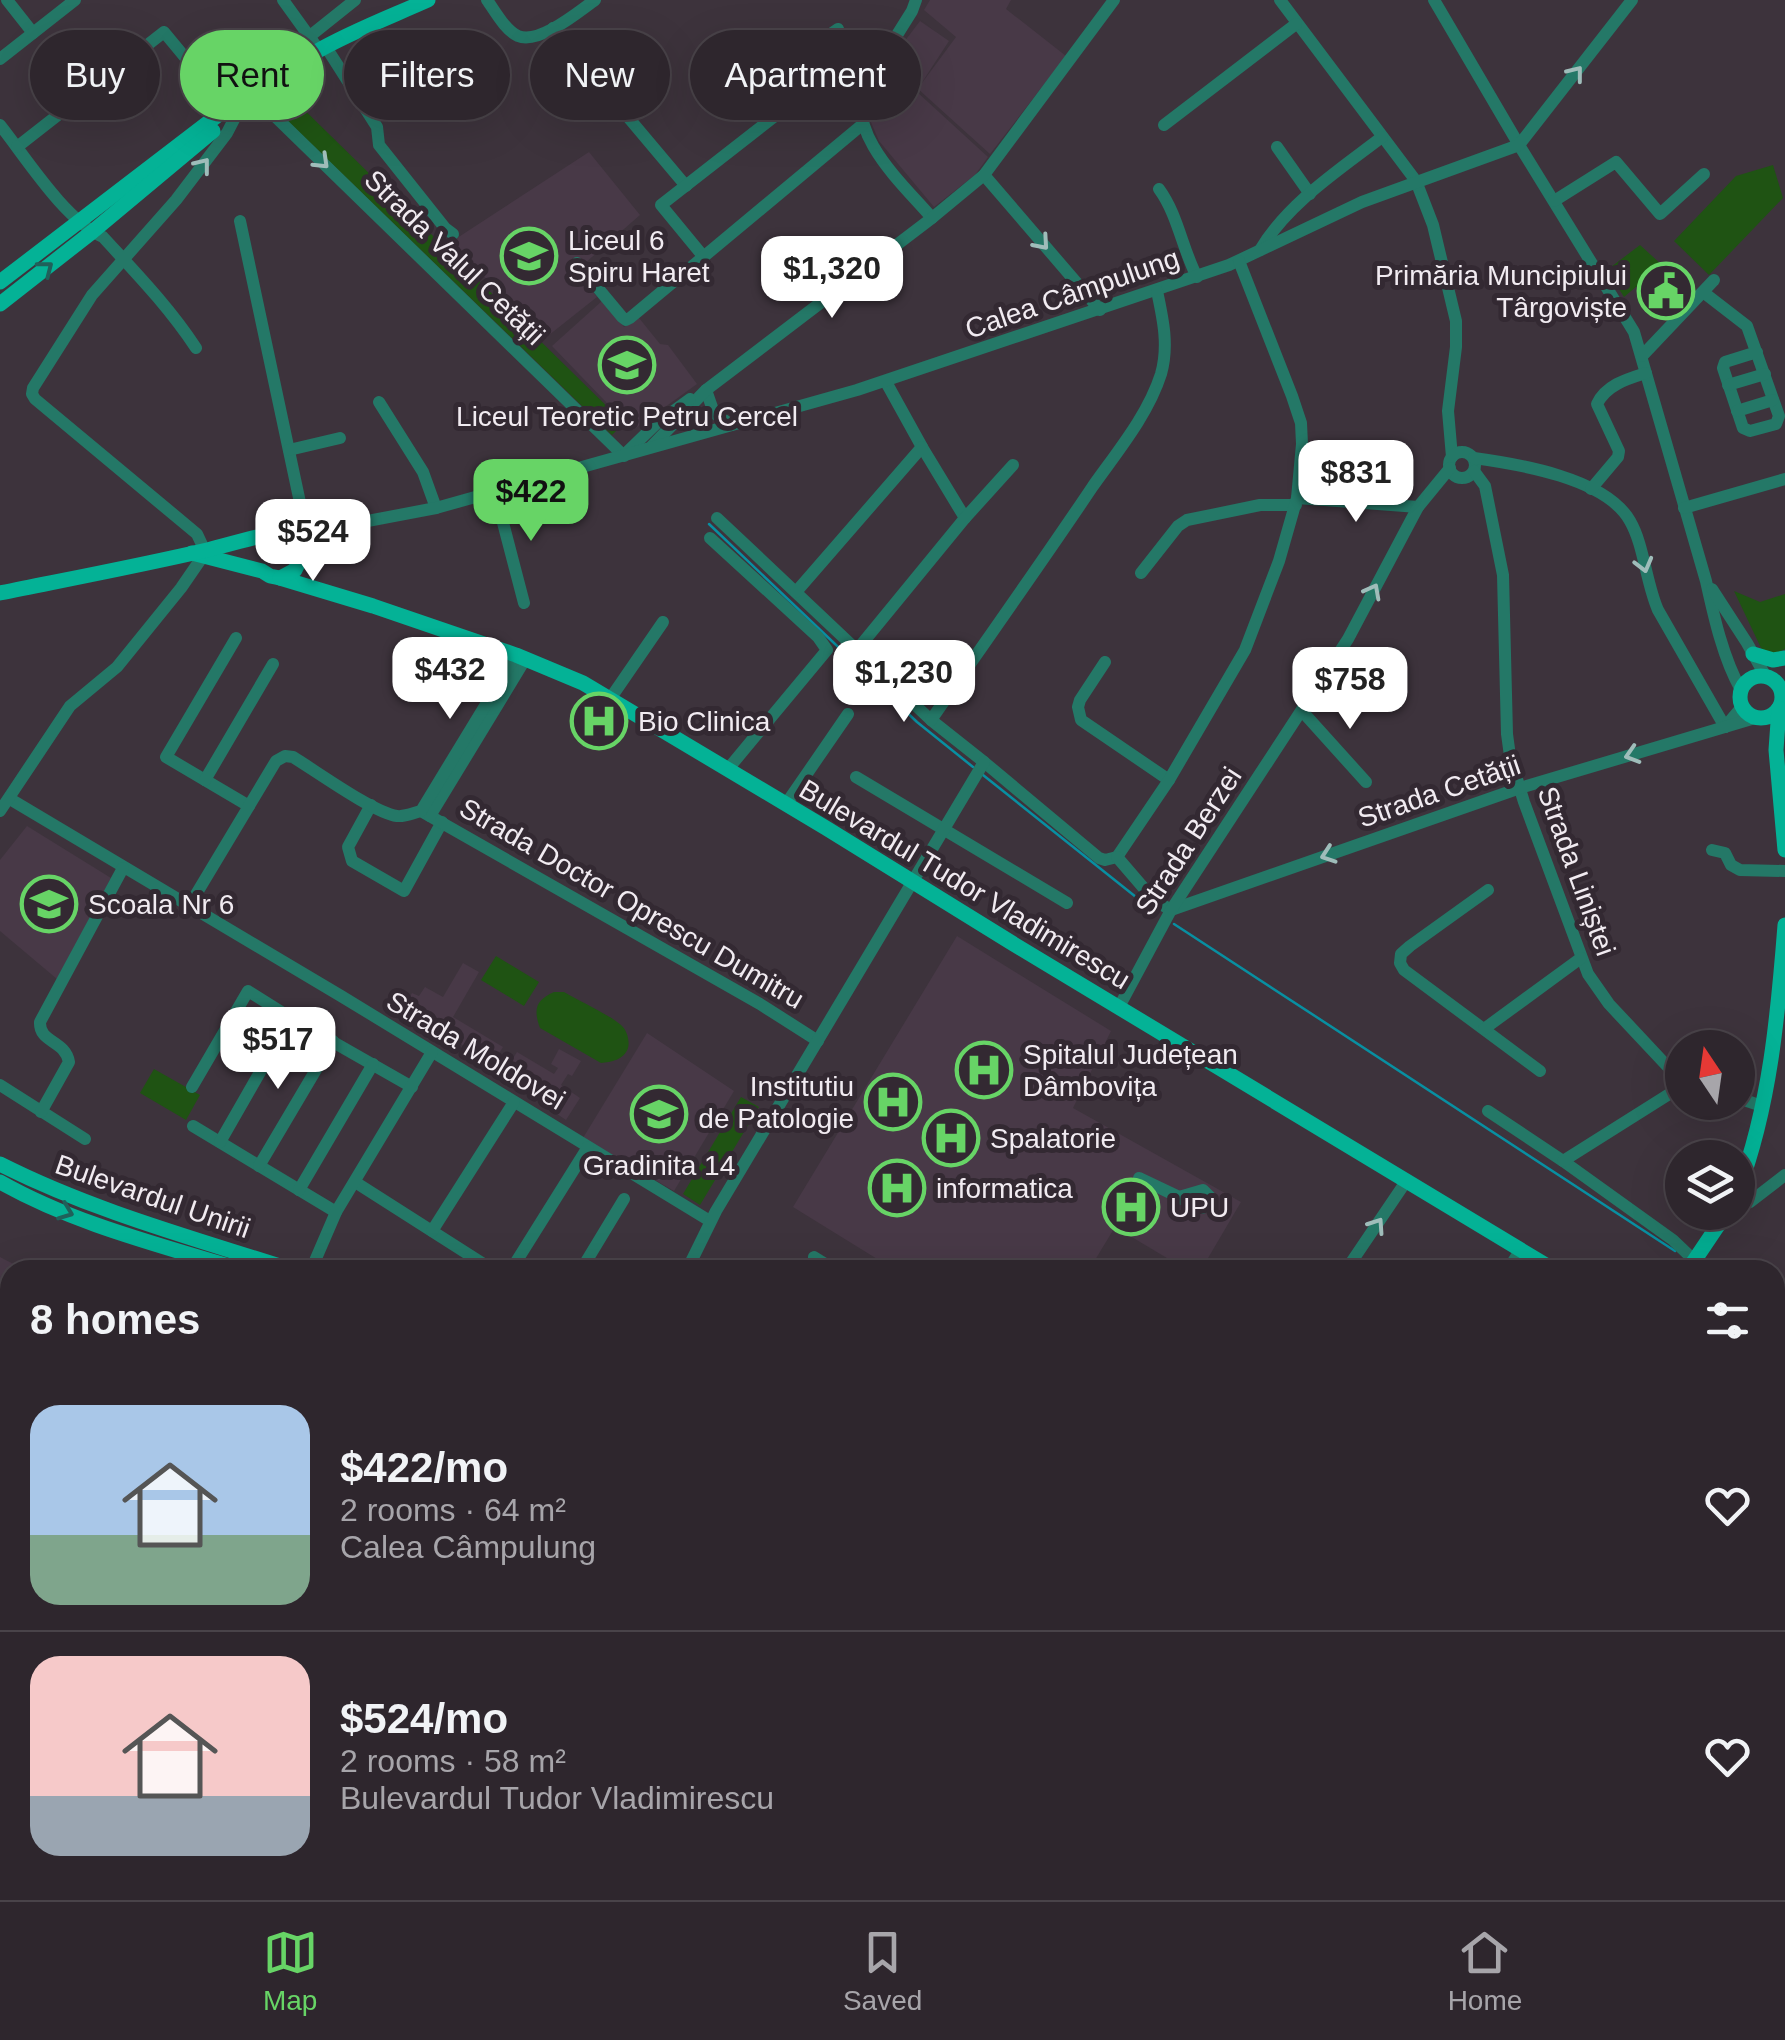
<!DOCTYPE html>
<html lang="en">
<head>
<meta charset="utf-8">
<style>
  body { margin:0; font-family:Helvetica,sans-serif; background:#362e35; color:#f1f3f6; height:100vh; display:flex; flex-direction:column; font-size:38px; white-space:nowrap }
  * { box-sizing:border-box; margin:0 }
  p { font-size:32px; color:#a7a5aa }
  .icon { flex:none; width:55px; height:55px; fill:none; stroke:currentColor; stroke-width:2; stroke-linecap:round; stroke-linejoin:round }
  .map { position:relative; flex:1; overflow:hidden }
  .panel { position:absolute; left:0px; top:1260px; width:1785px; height:640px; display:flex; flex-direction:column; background:#2e262d; border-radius:30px 30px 0 0; box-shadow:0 10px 40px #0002,0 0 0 2px #494349 }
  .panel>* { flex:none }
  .guide { position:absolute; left:30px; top:30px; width:1000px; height:90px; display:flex; gap:20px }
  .needle { width:65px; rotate:347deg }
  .tools { position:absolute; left:1665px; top:1030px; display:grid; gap:20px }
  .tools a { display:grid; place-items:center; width:90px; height:90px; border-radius:50%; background:#2e262d; box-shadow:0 10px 40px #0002,0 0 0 2px #494349; font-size:50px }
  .price { position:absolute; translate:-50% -85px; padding:0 22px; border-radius:20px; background:#fff; color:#222; font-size:32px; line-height:65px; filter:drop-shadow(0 2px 5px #0008) }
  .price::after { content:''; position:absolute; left:50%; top:60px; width:30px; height:22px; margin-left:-15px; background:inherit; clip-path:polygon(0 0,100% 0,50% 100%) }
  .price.on { background:#67d466; color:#111 }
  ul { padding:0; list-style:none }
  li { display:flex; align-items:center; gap:30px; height:250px; padding:0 30px }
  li+li { border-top:2px solid #494349 }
  li span { display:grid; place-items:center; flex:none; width:280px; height:200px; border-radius:30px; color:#555 }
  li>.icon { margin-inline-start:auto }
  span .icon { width:120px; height:120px; fill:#fffc; stroke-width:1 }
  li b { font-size:42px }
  h2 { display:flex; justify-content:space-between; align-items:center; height:120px; padding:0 30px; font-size:42px }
  .pill { padding:0 35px; border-radius:45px; background:#2e262d; box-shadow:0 10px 40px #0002,0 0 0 2px #494349; font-size:35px; line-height:90px }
  .pill.on { background:#67d466; color:#111 }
  .menu { display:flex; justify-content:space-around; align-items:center; height:140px; border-top:2px solid #494349; background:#2e262d; font-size:28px; color:#a7a5aa }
  .menu a { display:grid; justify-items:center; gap:5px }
  .menu .on { color:#67d466 }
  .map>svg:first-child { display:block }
</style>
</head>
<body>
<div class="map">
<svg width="1785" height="1900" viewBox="0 0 1785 1900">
  <rect width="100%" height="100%" fill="#3d333c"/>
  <g fill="#483947">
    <polygon points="930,0 1011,0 1006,9 1066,56 990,154 917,88 916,91 988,157 975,175 934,207 879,141 867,113 866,92 920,21 949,41 919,87 956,37 924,10"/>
    <polygon points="589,152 640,215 576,271 597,297 544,339 451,242"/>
    <polygon points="602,301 624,327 639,318 660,344 668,345 697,384 633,430 552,346"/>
    <polygon points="27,826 111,878 57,979 0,931 0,860"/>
    <polygon points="957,936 1111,1031 1073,1108 1241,1202 1201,1270 1187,1270 1115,1227 1089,1270 895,1270 793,1207"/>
    <polygon points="463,963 479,972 453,1017 503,1047 493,1063 429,1025 431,1021 405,1006 412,993 419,996 425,987 443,997"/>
    <polygon points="647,1033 734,1091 674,1191 583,1138"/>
    <polygon points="559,1049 581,1061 572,1076 568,1074 561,1085 580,1098 566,1120 542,1104 546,1097 505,1071 517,1052 554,1074 558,1068 551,1064"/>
    <polygon points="0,1257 25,1270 10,1270 10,1465 5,1476 10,1479 10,1890 1123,1890 1156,1900 0,1900"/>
    <polygon points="1775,1815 1785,1816 1785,1900 1471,1900 1468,1890 1775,1890"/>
  </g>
  <g fill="#1f5313">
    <polygon points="281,87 624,423 612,435 265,99"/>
    <polygon points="1773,165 1783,198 1709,275 1674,241 1736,176"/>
    <polygon points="1640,245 1662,265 1624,297 1607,270"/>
    <polygon points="1734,591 1760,602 1785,594 1785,649 1773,655 1762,650"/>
    <polygon points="496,956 539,982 524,1006 481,980"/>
    <path d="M554,992h10c15,9 46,23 57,33 6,5 9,16 7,23 -4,12 -17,14 -27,15l-61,-35c-7,-19 -4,-28 14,-36z"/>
    <polygon points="154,1069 200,1095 186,1120 140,1093"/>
    <polygon points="741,1097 759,1107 700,1205 683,1194"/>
  </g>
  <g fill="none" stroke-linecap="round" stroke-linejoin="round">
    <g stroke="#088fa1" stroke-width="2.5">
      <polyline points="709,524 917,722 973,767"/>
      <polyline points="983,775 1151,909"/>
      <polyline points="1174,924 1675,1251"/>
    </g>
    <g stroke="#247867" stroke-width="12">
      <polyline points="7,0 33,33"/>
      <polyline points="283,0 319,50"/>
      <path d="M487,0c8,11 18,30 31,36 21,9 60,-24 77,-36"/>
      <path d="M916,0l-4,11 -47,75c-20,48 39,99 67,132"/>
      <polyline points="1280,0 1416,181 1433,225 1456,321 1456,347 1448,411 1452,457"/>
      <path d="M1434,0l85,145 115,187 72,249c8,36 17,77 35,109"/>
      <polyline points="553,28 686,186"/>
      <polyline points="310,36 355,0"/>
      <polyline points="326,47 377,127 379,145 445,228 453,234"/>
      <polyline points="0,59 75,0"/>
      <polyline points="838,84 815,50 818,43 838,29"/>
      <polyline points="252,94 624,456"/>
      <path d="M0,125c27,34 64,94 103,112 33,36 66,70 93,111"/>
      <polyline points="1164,125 1296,24"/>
      <polyline points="17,147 164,32 227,108"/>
      <polyline points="1277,147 1310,194"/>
      <polyline points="984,175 1100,310"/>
      <path d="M1159,189c19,26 23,59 38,88"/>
      <polyline points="1554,201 1616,162 1660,214 1704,174"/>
      <polyline points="240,221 308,540"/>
      <path d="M1260,250c28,-47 79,-80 122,-113"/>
      <path d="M703,256l-42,-51 155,-121c16,-4 30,4 45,11"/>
      <polyline points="577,263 622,317 626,320 630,318 863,124"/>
      <polyline points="1703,292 1747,326 1779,416 1776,424 1750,431 1743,428 1723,368 1725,362 1757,352"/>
      <polyline points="1642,356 1714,280"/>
      <polyline points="886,382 922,447 965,518"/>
      <polyline points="1728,385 1765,374"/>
      <polyline points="706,390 714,413 731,425"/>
      <polyline points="379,402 423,472 436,508"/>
      <polyline points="1737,411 1773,400"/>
      <polyline points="652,446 706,390 932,218 984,175 1114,0"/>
      <polyline points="289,450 340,438"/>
      <circle cx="1462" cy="465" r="13"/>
      <polyline points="625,454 657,423 690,399"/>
      <path d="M1474,458c44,6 132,20 156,63 14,24 16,62 28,89l67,117"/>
      <polyline points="1474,471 1485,486 1503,575 1507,734 1510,756 1524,802 1588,974 1609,1004 1668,1067 1682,1078"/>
      <path d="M1591,489l27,-32 1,-6 -22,-47c9,-19 30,-25 49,-31"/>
      <polyline points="495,492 524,603"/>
      <polyline points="1297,498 1418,507"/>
      <polyline points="1684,508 1785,479"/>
      <polyline points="717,518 931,720 984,762 1099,858 1105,860 1117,857"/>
      <polyline points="284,532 320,530 436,508 857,390 1229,265 1362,202 1519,145 1632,0"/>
      <polyline points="710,538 818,637 827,650 728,769"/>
      <polyline points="205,551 197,534 35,399 32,394 33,388 92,295 176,200 227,133 240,108"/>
      <polyline points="1141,573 1178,526 1187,520 1260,505 1296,505"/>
      <polyline points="1712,589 1747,643 1766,677"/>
      <polyline points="796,592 922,447"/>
      <polyline points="236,638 166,757 249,806"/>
      <polyline points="856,651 965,518 1013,465"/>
      <polyline points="1105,662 1080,700 1078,707 1081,720 1169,780"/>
      <polyline points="610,699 663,622"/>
      <polyline points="1302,711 1366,782"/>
      <path d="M931,720c54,-78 109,-155 162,-234 24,-34 55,-71 68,-112 8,-28 2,-55 -4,-83"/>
      <polyline points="1725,727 1742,707"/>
      <polyline points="856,777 1067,903"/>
      <polyline points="205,780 273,664"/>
      <polyline points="10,799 341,996 710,1221"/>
      <polyline points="786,804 848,714"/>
      <polyline points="371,805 348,847 352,861 404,891 442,822"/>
      <polyline points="0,811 70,706 117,667 181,588 203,556"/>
      <polyline points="421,811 760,1004 818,1041"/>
      <polyline points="430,816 526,658"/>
      <polyline points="1712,850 1725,853 1731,865 1740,870 1785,871"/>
      <polyline points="1117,857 1169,780 1245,650 1279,561 1297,498 1302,444 1301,423 1292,396 1239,261"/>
      <polyline points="1117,857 1154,900 1171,910"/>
      <polyline points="1488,890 1410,946 1401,954 1400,963 1404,970 1540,1071"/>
      <path d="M189,906l87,-145 9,-5 8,1c23,14 81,56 104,59 8,1 16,-3 24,-5l95,-156"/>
      <polyline points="1171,910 1520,788 1755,718"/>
      <polyline points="1119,1007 1171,910 1348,639 1418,507 1450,468"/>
      <polyline points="1484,1029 1581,958"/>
      <polyline points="0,1085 85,1139"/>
      <polyline points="192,1087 248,991 291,1018"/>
      <polyline points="1738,1098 1762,1106"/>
      <polyline points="1488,1111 1563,1161 1673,1240 1695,1261"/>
      <path d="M41,1112l28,-50c-4,-22 -30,-19 -29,-40l83,-154"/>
      <polyline points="193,1126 336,1212"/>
      <polyline points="220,1142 291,1018 412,1087"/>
      <polyline points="1563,1161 1682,1086"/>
      <polyline points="259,1166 333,1041"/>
      <polyline points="1139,1178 1179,1197 1203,1190 1210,1197 1209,1204 1202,1208 1194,1206 1179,1197"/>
      <polyline points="355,1182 493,1270"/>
      <polyline points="299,1190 373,1064"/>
      <polyline points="1738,1205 1750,1202 1785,1175"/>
      <polyline points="432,1231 514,1102"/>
      <polyline points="814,1257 835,1270"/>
      <polyline points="311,1270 336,1212 432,1052"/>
      <polyline points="511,1270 588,1147"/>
      <polyline points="581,1270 624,1199"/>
      <polyline points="687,1270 716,1211 984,762"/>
      <polyline points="1346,1270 1407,1180"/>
      <polyline points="1508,1270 1521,1249"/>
      <polyline points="1775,1550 1785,1553"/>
      <polyline points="1775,1777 1785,1777"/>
      <polyline points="1459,1900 1459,1890"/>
    </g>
    <g stroke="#04b296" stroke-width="15">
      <path d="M0,282l235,-180c28,-13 52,-34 79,-49 36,-21 76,-36 114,-53"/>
      <polyline points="0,304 92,232 213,131"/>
      <polyline points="192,553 262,571 270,576 280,578 373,606 516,655 583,683 826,828 1012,943 1554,1270"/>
      <path d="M0,593c69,-14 138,-27 207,-43 13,-3 66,-19 76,-17 18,4 20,23 12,37l-15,8"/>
      <polyline points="1753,654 1773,660 1785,658"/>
      <circle cx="1761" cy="697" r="21"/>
      <polyline points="1779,708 1776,750 1785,850"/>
      <path d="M0,1164c93,47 193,74 292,106"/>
      <path d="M0,1182c74,42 160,63 241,88"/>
      <path d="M1738,1191c32,-85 40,-176 47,-266"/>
      <polyline points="1688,1270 1727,1212"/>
      <polyline points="1775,1350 1785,1353"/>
      <polyline points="1311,1890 1339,1900"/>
      <polyline points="1434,1900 1435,1890"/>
      <polyline points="1446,1900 1446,1890"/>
    </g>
    <g stroke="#cec7cd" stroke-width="2.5" stroke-dasharray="20 10" stroke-linecap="butt">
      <polyline points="0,1505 10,1510"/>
      <polyline points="0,1531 10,1535"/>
      <polyline points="0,1625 10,1635"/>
      <polyline points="718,1890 720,1900"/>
      <polyline points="1003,1890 1032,1900"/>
      <polyline points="1078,1890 1107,1900"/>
      <polyline points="478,1900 479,1890"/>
      <polyline points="514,1900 514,1890"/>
    </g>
  </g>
  <defs><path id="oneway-chevron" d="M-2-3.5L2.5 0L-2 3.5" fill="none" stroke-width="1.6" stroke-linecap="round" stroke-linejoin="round" transform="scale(2.5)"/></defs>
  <g stroke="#9fbdba">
    <use href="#oneway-chevron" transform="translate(1576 73) rotate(-52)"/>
    <use href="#oneway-chevron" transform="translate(322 162) rotate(44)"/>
    <use href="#oneway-chevron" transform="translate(203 165) rotate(-52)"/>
    <use href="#oneway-chevron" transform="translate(1042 243) rotate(49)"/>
    <use href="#oneway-chevron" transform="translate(1644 565) rotate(75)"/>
    <use href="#oneway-chevron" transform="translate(1373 591) rotate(-62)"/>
    <use href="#oneway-chevron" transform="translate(1632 755) rotate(163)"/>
    <use href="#oneway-chevron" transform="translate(1328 855) rotate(161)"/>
    <use href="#oneway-chevron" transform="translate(1377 1225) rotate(-56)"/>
  </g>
  <g stroke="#20605a">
    <use href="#oneway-chevron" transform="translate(46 268) rotate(-38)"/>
    <use href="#oneway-chevron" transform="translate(66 1212) rotate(21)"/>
  </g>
  <defs>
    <g id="school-ring" transform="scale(2.875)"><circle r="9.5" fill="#332932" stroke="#67d466" stroke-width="1.5"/><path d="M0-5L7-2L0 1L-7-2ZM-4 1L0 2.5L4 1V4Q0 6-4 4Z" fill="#67d466"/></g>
    <g id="civic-ring" transform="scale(2.875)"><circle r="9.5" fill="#332932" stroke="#67d466" stroke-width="1.5"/><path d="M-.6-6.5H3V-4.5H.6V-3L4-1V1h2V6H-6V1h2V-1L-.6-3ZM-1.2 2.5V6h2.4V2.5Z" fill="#67d466"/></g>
    <g id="hospital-ring" transform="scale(2.875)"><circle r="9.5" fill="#332932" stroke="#67d466" stroke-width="1.5"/><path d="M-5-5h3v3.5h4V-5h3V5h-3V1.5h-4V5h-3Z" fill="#67d466"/></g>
  </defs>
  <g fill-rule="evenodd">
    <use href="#school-ring" x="529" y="256"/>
    <use href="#civic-ring" x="1666" y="291"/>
    <use href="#school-ring" x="627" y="365"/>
    <use href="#hospital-ring" x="599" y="721"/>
    <use href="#school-ring" x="49" y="904"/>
    <use href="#hospital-ring" x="984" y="1070"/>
    <use href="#hospital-ring" x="893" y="1102"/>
    <use href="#school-ring" x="659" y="1114"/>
    <use href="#hospital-ring" x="951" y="1138"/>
    <use href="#hospital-ring" x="897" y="1188"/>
    <use href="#hospital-ring" x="1131" y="1207"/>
  </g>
  <g text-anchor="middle" stroke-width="10" stroke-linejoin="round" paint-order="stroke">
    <g font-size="28" fill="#f1ebf1" stroke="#332932" text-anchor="start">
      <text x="568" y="250">Liceul 6<tspan x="568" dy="32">Spiru Haret</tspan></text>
      <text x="1627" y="285" text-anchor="end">Primăria Muncipiului<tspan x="1627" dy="32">Târgoviște</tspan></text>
      <text x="627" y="426" text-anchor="middle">Liceul Teoretic Petru Cercel</text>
      <text x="638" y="731">Bio Clinica</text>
      <text x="88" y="914">Scoala Nr 6</text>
      <text x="1023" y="1064">Spitalul Județean<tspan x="1023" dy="32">Dâmbovița</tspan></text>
      <text x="854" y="1096" text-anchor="end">Institutiu<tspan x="854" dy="32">de Patologie</tspan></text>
      <text x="990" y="1148">Spalatorie</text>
      <text x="659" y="1175" text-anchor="middle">Gradinita 14</text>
      <text x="936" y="1198">informatica</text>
      <text x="1170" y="1217">UPU</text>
    </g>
    <g font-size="28" fill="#f1ebf1" stroke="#332932">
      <text transform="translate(455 257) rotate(44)" y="10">Strada Valul Cetății</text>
      <text transform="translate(1072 293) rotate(-19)" y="10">Calea Câmpulung</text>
      <text transform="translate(1439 791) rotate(-19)" y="10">Strada Cetății</text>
      <text transform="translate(1188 841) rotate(-57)" y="10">Strada Berzei</text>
      <text transform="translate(1577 871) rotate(70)" y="10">Strada Liniștei</text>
      <text transform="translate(965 884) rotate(31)" y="10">Bulevardul Tudor Vladimirescu</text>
      <text transform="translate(632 903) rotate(30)" y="10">Strada Doctor Oprescu Dumitru</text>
      <text transform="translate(476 1050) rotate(31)" y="10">Strada Moldovei</text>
      <text transform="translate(153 1196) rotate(19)" y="10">Bulevardul Unirii</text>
    </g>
  </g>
</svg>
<div class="tools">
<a><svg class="needle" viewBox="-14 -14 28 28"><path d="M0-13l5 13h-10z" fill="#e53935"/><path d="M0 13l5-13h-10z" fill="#a7a5aa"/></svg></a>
<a><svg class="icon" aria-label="layers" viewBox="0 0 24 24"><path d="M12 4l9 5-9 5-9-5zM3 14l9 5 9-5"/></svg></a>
</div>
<b class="price" style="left:832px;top:321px">$1,320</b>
<b class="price" style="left:1356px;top:525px">$831</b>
<b class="price on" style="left:531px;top:544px">$422</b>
<b class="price" style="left:313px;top:584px">$524</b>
<b class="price" style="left:450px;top:722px">$432</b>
<b class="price" style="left:904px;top:725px">$1,230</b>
<b class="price" style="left:1350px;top:732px">$758</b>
<b class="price" style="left:278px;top:1092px">$517</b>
<div class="guide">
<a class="pill">Buy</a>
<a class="pill on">Rent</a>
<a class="pill">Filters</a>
<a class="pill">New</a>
<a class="pill">Apartment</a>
</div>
<section class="panel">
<h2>8 homes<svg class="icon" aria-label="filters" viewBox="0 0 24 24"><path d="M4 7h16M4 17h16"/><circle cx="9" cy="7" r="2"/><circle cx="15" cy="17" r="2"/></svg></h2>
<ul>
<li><span style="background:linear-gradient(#a9c7e8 65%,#7fa58c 0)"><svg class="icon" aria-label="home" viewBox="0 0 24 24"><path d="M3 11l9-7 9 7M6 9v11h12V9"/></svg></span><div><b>$422/mo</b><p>2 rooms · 64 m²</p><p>Calea Câmpulung</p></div><svg class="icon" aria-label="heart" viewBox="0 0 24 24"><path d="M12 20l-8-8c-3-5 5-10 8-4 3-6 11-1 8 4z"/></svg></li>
<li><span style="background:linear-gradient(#f6c9c9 70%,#9aa5b1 0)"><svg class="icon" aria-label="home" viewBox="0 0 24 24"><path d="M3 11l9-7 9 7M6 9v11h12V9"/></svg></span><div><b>$524/mo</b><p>2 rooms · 58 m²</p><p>Bulevardul Tudor Vladimirescu</p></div><svg class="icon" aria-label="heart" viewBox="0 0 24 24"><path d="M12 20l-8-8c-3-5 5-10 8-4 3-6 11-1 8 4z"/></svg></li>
</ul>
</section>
</div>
<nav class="menu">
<a class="on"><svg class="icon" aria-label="map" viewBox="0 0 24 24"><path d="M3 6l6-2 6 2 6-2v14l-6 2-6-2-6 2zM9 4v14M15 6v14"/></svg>Map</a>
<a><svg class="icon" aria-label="saved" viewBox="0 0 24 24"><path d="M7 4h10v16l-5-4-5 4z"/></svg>Saved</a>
<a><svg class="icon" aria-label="home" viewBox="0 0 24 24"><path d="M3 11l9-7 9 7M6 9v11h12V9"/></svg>Home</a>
</nav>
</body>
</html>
